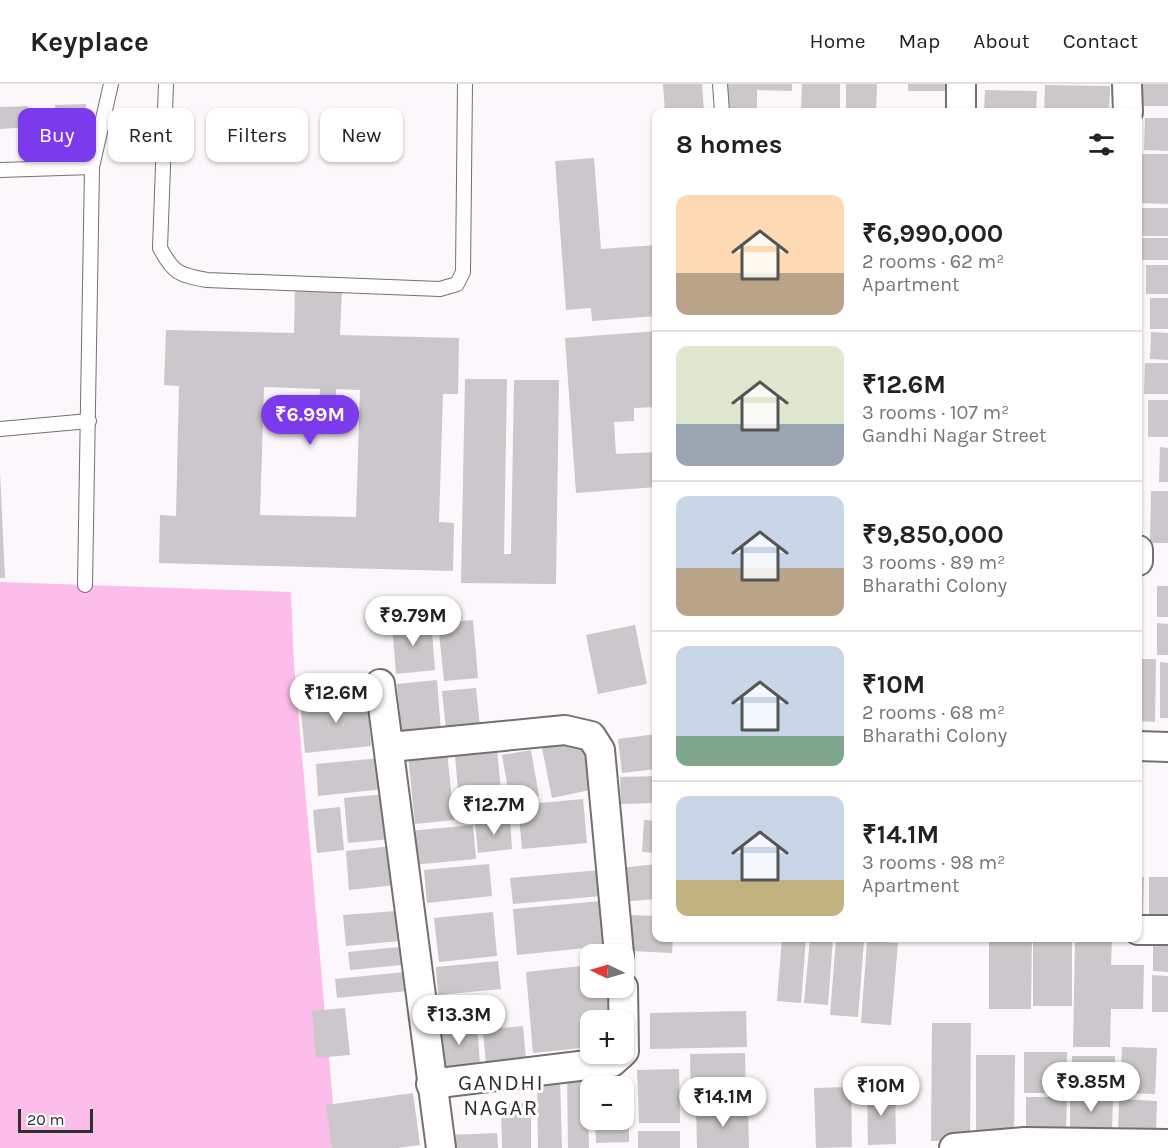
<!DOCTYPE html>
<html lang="en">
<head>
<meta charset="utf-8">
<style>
  body { margin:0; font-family:Karla,sans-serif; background:#f2f2f2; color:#222; height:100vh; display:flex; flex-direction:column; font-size:22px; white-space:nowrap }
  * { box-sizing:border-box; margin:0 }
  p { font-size:20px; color:#767676 }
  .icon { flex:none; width:33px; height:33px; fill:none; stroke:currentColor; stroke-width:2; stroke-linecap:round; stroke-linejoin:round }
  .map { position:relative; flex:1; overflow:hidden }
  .panel { position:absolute; left:652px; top:24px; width:490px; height:834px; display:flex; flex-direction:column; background:#fff; border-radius:12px; box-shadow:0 2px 4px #0004 }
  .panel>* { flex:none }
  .hud { position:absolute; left:18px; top:24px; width:544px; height:54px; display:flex; gap:12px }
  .needle { width:39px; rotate:275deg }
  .tools { position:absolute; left:580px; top:860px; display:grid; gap:12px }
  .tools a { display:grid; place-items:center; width:54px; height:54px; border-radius:12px; background:#fff; box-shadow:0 2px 4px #0004; font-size:30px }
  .scale { position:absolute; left:18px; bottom:15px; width:75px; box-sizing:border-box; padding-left:6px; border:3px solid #312f30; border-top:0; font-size:16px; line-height:21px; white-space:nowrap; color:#312f30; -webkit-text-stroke:4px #fff; paint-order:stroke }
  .price { position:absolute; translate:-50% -51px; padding:0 14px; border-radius:21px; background:#fff; color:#222; font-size:20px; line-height:39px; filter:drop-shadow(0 2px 3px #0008) }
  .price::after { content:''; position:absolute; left:50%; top:36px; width:18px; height:14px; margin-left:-9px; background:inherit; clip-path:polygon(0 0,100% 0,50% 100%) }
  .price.active { background:#7c3aed; color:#fff }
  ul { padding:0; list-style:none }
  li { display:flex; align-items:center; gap:18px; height:150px; padding:0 24px }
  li+li { border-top:2px solid #e0e0e0 }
  li span { display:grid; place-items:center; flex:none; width:168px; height:120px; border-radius:12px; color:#555 }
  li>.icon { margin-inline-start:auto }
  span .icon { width:72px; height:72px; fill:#fffc; stroke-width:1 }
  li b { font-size:26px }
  h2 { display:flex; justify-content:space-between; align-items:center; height:72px; padding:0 24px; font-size:26px }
  .chip { padding:0 21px; border-radius:12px; background:#fff; box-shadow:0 2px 4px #0004; font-size:21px; line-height:54px }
  .chip.active { background:#7c3aed; color:#fff }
  header { display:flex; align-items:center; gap:36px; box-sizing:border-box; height:84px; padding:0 30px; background:#fff; border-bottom:2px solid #e0e0e0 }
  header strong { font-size:28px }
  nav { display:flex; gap:33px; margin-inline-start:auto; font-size:21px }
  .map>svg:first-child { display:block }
</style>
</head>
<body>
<header>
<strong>Keyplace</strong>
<nav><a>Home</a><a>Map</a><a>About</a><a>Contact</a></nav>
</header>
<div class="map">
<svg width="1168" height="1064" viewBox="0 0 1168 1064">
  <rect width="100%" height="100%" fill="#fcf7fb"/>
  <polygon fill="#fcbdea" points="0,498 291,508 294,581 337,1064 0,1064"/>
  <g fill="#cbc7ca" fill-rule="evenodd">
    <polygon points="663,0 702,0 704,28 665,28"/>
    <polygon points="727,0 792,0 792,7 757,6 757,28 727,28"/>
    <polygon points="802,0 840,0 840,26 801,26"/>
    <polygon points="846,0 877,0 876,28 846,28"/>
    <polygon points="908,0 955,0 954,7 908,7"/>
    <rect x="1141" y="0" width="27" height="22"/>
    <polygon points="1045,1 1110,2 1109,28 1044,28"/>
    <polygon points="985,6 1037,7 1036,28 984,28"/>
    <polygon points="86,20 86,41 55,42 55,21"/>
    <polygon points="28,22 29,43 0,45 0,23"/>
    <polygon points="1145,34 1168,34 1168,67 1144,66"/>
    <polygon points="1138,70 1168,70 1168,120 1138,119"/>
    <polygon points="594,74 601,165 657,161 657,232 592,237 591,224 566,226 555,77"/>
    <rect x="1140" y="124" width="28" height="28"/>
    <rect x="1140" y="154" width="28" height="22"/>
    <rect x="1146" y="181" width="22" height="29"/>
    <path d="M295,202l47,2 -2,47 119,3 -1,56h-15l-4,128 15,1 -1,48 -294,-8 1,-48 16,1 3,-130 -15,-1 2,-55 128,3zM264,303l56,2 -1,18h17v-18l24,1 -4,127 -96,-2z"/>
    <rect x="1150" y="214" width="18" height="31"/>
    <polygon points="657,247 657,323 634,324 634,337 614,338 616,370 657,368 657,403 576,409 565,254"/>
    <polygon points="1151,248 1168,249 1168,276 1150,275"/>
    <polygon points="1145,279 1168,279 1168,310 1144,310"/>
    <polygon points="465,295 507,295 504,470 511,470 514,296 559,296 556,500 461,499"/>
    <rect x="1148" y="316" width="20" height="37"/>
    <polygon points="1160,363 1168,364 1168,398 1159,398"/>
    <polygon points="0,387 5,494 0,494"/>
    <polygon points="1151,407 1168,407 1168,459 1150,459"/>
    <rect x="1157" y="502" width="11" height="31"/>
    <polygon points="431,535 435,586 396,590 392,539"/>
    <polygon points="473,536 478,594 444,597 438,539"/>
    <polygon points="653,539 657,539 657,601 654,601"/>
    <polygon points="1157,539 1168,540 1168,571 1157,571"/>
    <polygon points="635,541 647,600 598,610 586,551"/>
    <polygon points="1138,575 1156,575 1155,638 1138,637"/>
    <polygon points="1160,578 1168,579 1168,634 1160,634"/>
    <polygon points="437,596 441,648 402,651 397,600"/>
    <polygon points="476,604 480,643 446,646 442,607"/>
    <polygon points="367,611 371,662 305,669 300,617"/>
    <polygon points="657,650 657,685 622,689 618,655"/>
    <polygon points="584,656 595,705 552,714 542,664"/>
    <polygon points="531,666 539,712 510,717 502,671"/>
    <polygon points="447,667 454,736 415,740 408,671"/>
    <polygon points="497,667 504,733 461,738 455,672"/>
    <polygon points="381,674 384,705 318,712 316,680"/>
    <polygon points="657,692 657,719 621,720 620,693"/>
    <polygon points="386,710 390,755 348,759 344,714"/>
    <polygon points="583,715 587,759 522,765 518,721"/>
    <polygon points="340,723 344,766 317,769 313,726"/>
    <polygon points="510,735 512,765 478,769 475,738"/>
    <polygon points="644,736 657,737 657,769 642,768"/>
    <polygon points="473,741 476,775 412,781 409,747"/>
    <polygon points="392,762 396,801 349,806 346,767"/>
    <polygon points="489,780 492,812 427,819 424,786"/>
    <polygon points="657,780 657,815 618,818 619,784"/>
    <polygon points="600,786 602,812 513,820 510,794"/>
    <polygon points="1138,793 1144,793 1143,833 1138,833"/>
    <polygon points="1149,793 1168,793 1168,835 1149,834"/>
    <polygon points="601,817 605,862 517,871 513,825"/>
    <polygon points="397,827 400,857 346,862 343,831"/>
    <polygon points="493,828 497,872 439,878 434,834"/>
    <polygon points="631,831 657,832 657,854 673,854 672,869 630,867"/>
    <polygon points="1153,851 1168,851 1168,888 1153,887"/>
    <polygon points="782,854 806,854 801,919 777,917"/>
    <polygon points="810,854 833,855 828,921 804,919"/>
    <polygon points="989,854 1032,854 1031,925 989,925"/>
    <rect x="1033" y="854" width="39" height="68"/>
    <polygon points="836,855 864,857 858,933 830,931"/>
    <polygon points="1075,855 1112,856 1111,881 1144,881 1143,925 1111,925 1110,963 1073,963"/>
    <polygon points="867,857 898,859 891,941 861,939"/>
    <polygon points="399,863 401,881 350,886 348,868"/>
    <polygon points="498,877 501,905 438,911 436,883"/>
    <polygon points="591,881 591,903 609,903 612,936 591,936 591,963 533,969 526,888"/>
    <polygon points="405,888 407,907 337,914 335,895"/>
    <polygon points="1152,891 1168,892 1168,928 1152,928"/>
    <polygon points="345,924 350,971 316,974 312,927"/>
    <polygon points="746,927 747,963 650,965 650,929"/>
    <polygon points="932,939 971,939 970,1057 931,1057"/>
    <polygon points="477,940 480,980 441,984 438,944"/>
    <polygon points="523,942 526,976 486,980 483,946"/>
    <polygon points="1122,963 1157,964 1155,1010 1120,1009"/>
    <rect x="1024" y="968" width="43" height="41"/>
    <polygon points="745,969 746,1019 691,1020 690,970"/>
    <polygon points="976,971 1015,971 1014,1054 976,1053"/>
    <polygon points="1072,972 1115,972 1115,1010 1071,1010"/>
    <polygon points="679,985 680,1039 639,1039 637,986"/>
    <polygon points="567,989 587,989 589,1064 568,1064"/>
    <polygon points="560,996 562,1064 538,1064 537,997"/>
    <rect x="624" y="1003" width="2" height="28"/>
    <polygon points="851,1003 852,1063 816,1064 814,1004"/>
    <polygon points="895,1005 896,1060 868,1061 867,1006"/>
    <polygon points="413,1009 420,1061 397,1064 332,1064 326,1021"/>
    <polygon points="1026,1013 1067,1013 1066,1048 1026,1048"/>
    <polygon points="1070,1014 1113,1014 1112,1045 1070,1045"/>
    <polygon points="1119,1015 1157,1017 1156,1049 1118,1048"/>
    <polygon points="531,1019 531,1064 502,1064 501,1020"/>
    <polygon points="748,1023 749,1064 697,1064 696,1024"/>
    <polygon points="629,1035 629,1058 596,1059 595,1036"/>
    <rect x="638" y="1047" width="42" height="17"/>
    <polygon points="497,1049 498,1064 449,1064 448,1051"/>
  </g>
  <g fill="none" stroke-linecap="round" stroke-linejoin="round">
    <g stroke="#746f72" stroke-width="16">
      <g id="service">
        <path d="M166,0l-6,164c13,25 19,27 47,32l233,9 17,-5 6,-12 2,-188"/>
        <polyline points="720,0 722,28"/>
        <polyline points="0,86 92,83"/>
        <polyline points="0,345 89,337"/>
        <polyline points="85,501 92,83 111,0"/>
      </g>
    </g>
    <g stroke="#746f72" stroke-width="32">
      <g id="minor">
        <polyline points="1127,0 1128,28"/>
        <polyline points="961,28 961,0"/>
        <polyline points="1138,466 1138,477"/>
        <polyline points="380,600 441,1064"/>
        <polyline points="1138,662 1168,663"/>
        <polyline points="390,663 565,646 591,652 600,666 619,870"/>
        <polyline points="1138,846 1168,846"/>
        <polyline points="623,903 624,967"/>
        <polyline points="431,1000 612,978 622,969"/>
        <polyline points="954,1064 1024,1058 1168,1060"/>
      </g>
    </g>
    <use href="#service" stroke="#fff" stroke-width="14"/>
    <use href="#minor" stroke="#fff" stroke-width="28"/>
  </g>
  <g text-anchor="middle" stroke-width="6" stroke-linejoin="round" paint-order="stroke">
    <g font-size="22" letter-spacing="1.5" fill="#312f30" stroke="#fff">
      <text x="501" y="1006">GANDHI<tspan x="501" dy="25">NAGAR</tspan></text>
    </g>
  </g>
</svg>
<div class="tools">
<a><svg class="needle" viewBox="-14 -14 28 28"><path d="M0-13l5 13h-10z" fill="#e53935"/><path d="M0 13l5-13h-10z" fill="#767676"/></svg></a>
<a>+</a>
<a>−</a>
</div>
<div class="scale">20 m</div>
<b class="price active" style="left:310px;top:362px">₹6.99M</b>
<b class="price" style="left:413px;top:563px">₹9.79M</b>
<b class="price" style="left:336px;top:640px">₹12.6M</b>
<b class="price" style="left:494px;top:752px">₹12.7M</b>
<b class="price" style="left:459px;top:962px">₹13.3M</b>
<b class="price" style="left:1091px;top:1029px">₹9.85M</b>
<b class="price" style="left:881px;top:1033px">₹10M</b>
<b class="price" style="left:723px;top:1044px">₹14.1M</b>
<div class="hud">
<a class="chip active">Buy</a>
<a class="chip">Rent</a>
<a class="chip">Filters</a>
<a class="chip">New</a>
</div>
<section class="panel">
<h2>8 homes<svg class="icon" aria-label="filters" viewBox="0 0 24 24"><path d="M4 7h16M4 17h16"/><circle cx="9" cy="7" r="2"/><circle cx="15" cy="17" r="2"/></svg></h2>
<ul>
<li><span style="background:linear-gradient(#ffd9b3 65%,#b9a48a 0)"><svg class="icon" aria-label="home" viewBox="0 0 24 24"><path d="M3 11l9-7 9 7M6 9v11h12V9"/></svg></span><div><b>₹6,990,000</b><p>2 rooms · 62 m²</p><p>Apartment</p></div></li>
<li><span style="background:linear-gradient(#dfe7d0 65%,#9aa5b1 0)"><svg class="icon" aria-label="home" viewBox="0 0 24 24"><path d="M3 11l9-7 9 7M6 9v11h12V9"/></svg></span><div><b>₹12.6M</b><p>3 rooms · 107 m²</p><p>Gandhi Nagar Street</p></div></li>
<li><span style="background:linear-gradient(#c9d6e8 60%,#b9a48a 0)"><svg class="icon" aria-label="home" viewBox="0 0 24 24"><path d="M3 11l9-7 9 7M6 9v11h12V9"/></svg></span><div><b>₹9,850,000</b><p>3 rooms · 89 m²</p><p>Bharathi Colony</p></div></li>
<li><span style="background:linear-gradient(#c9d6e8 75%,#7fa58c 0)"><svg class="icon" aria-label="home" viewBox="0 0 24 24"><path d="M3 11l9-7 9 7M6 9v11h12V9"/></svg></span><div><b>₹10M</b><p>2 rooms · 68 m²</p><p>Bharathi Colony</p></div></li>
<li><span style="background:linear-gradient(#c9d6e8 70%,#c2b280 0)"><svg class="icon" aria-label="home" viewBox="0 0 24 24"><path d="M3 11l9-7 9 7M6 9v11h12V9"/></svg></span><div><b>₹14.1M</b><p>3 rooms · 98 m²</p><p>Apartment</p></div></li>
</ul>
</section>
</div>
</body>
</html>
